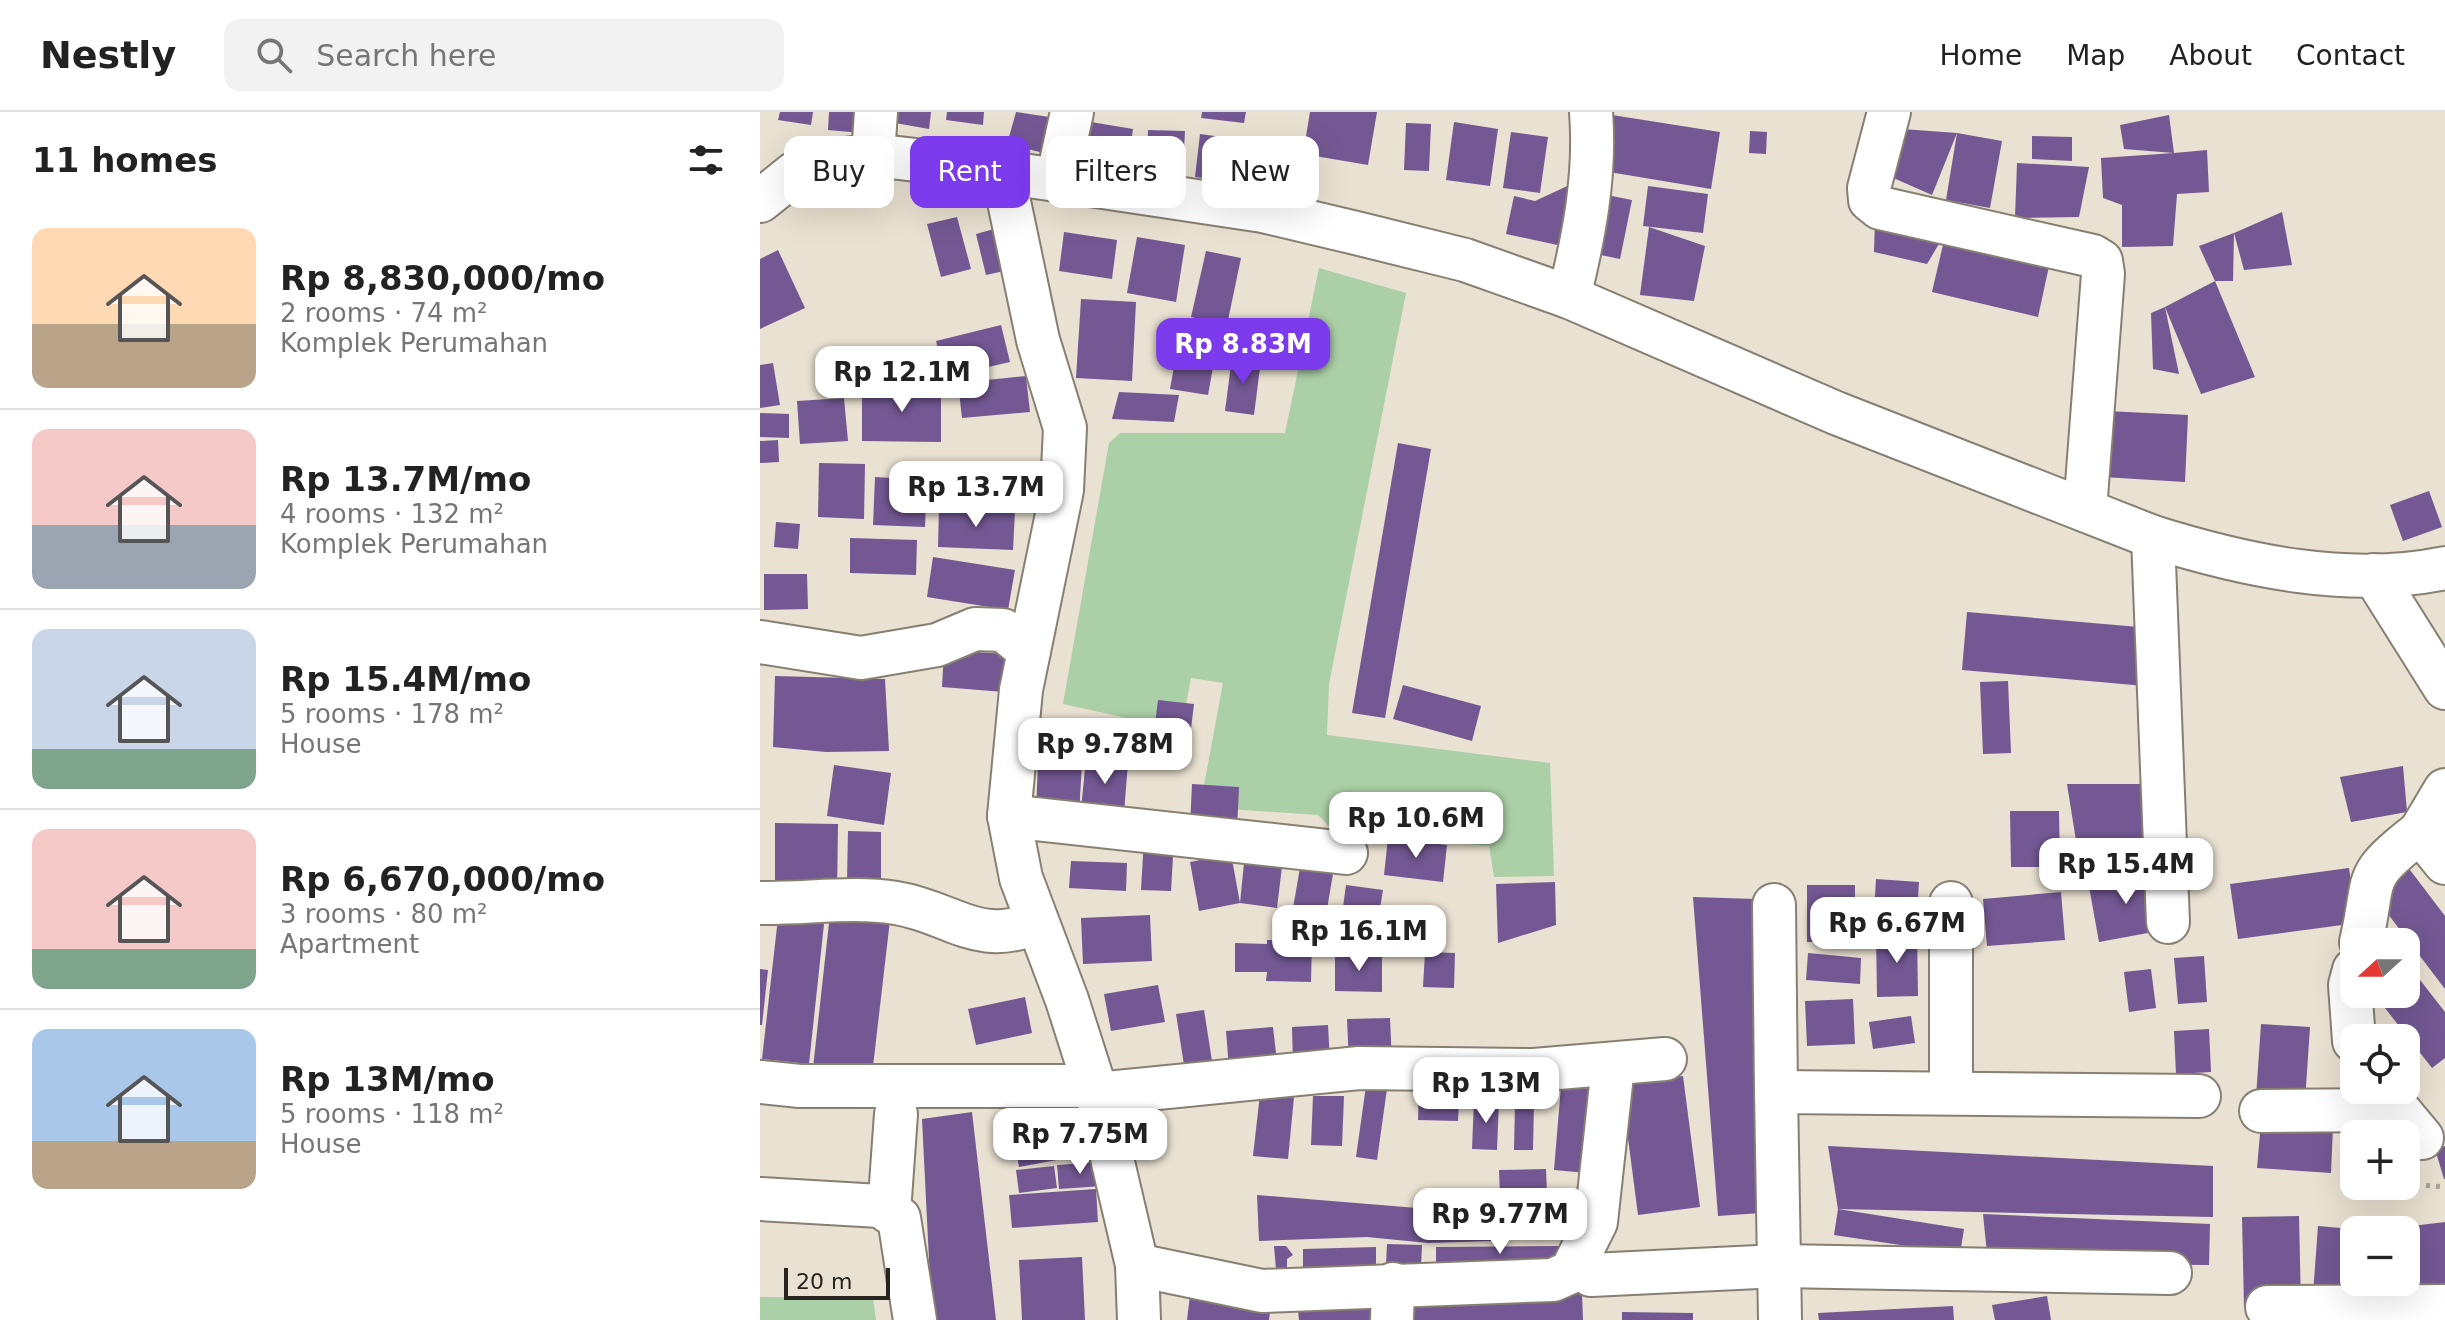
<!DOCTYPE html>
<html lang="en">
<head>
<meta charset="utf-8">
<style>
  body { margin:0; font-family:"DejaVu Sans",sans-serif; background:#f2f2f2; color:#222; height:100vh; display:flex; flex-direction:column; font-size:30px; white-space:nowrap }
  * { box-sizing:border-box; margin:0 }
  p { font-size:26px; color:#767676 }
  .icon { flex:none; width:44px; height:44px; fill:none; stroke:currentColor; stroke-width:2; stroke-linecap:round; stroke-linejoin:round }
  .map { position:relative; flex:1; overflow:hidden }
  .details { display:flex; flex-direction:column; background:#fff; width:760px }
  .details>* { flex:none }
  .banner { position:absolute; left:24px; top:24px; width:760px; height:72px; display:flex; gap:16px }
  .needle { width:52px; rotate:249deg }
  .tools { position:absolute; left:1580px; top:816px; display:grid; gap:16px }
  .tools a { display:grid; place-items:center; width:80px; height:80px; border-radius:16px; background:#fff; box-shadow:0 8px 32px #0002; font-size:40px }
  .scale { position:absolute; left:24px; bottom:20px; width:106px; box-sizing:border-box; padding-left:8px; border:4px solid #27241e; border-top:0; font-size:22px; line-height:28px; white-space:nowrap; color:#27241e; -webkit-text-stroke:6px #e9e1d1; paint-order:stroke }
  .price { position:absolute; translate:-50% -68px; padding:0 18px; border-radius:16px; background:#fff; color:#222; font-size:26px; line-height:52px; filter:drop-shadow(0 2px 4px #0008) }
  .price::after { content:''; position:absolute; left:50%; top:48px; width:24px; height:18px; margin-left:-12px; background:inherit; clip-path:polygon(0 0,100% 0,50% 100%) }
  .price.current { background:#7c3aed; color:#fff }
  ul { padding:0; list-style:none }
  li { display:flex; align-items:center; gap:24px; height:200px; padding:0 32px }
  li+li { border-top:2px solid #e0e0e0 }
  li span { display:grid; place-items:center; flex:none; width:224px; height:160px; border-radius:16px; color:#555 }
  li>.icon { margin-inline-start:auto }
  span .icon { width:96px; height:96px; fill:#fffc; stroke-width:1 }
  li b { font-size:34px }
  h2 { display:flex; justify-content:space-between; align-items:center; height:96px; padding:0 32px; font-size:34px }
  .tag { padding:0 28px; border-radius:16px; background:#fff; box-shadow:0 8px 32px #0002; font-size:28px; line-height:72px }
  .tag.current { background:#7c3aed; color:#fff }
  header { display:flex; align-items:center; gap:48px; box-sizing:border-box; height:112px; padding:0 40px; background:#fff; border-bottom:2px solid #e0e0e0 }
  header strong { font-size:38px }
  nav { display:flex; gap:44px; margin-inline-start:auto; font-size:28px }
  .search { width:560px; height:72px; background:#f2f2f2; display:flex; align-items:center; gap:20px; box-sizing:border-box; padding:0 28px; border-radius:16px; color:#767676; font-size:30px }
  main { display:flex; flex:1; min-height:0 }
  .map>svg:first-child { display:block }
</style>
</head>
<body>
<header>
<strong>Nestly</strong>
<div class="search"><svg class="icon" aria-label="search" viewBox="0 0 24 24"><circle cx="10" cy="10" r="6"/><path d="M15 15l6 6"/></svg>Search here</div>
<nav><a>Home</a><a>Map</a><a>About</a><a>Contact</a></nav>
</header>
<main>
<section class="details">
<h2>11 homes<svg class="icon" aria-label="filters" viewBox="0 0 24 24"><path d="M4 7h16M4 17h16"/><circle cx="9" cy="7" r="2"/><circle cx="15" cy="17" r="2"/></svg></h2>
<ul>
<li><span style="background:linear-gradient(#ffd9b3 60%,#b9a48a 0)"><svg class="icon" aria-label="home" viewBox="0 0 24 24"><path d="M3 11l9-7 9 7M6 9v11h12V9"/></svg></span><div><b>Rp 8,830,000/mo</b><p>2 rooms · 74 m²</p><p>Komplek Perumahan</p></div></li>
<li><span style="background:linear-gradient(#f6c9c9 60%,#9aa5b1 0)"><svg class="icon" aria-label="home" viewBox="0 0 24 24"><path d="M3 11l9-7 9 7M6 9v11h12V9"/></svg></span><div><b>Rp 13.7M/mo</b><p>4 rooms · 132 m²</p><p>Komplek Perumahan</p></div></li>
<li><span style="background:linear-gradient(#c9d6e8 75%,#7fa58c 0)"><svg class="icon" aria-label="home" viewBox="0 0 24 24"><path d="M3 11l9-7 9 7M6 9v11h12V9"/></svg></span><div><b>Rp 15.4M/mo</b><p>5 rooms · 178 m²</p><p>House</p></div></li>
<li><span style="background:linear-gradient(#f6c9c9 75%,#7fa58c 0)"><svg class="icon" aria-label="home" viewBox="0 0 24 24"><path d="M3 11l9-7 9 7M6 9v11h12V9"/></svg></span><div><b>Rp 6,670,000/mo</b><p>3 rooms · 80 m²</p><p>Apartment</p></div></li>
<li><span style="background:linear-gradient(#a9c7e8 70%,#b9a48a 0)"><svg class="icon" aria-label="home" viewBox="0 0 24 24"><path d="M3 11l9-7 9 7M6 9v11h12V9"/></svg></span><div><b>Rp 13M/mo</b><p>5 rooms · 118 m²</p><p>House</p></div></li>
</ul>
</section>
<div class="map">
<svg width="1685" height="1208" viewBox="0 0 1685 1208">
  <rect width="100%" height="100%" fill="#e9e1d1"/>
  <g fill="#abcfa6">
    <polygon points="559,156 646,181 569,572 567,623 790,651 794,764 734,765 729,734 575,720 558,703 440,695 463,571 431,566 421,618 303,592 349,331 360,321 525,321"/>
    <polygon points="0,1185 113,1186 116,1208 0,1208"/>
  </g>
  <g fill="#735893">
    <polygon points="20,0 53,0 51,13 18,8"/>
    <polygon points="69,0 104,0 102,21 68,18"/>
    <polygon points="125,0 171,0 169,17 124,9"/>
    <polygon points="187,0 224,0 223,13 186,8"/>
    <polygon points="256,0 296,6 288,42 247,32"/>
    <polygon points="442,0 486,0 484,11 441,6"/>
    <polygon points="550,0 617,0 608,53 543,42"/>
    <polygon points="852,3 960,20 951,77 843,59"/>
    <polygon points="1409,3 1414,41 1447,38 1449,80 1417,82 1413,134 1362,135 1362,93 1343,86 1341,46 1414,41 1364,37 1360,13"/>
    <polygon points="325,9 373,17 368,52 319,44"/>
    <polygon points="694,10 738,17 730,74 686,68"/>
    <polygon points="646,11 671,12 669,59 644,58"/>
    <polygon points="1142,17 1197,21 1172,83 1122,61"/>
    <polygon points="388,18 425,19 423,57 387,56"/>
    <polygon points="990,19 1007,20 1006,42 989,41"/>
    <polygon points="751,20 788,25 780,81 743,76"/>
    <polygon points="1197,21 1242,29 1230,96 1186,88"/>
    <polygon points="440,22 477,27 472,70 435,65"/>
    <polygon points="1272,24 1312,25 1312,49 1272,47"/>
    <polygon points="497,41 532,46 527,81 492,76"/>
    <polygon points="1257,51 1329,55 1319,105 1255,106"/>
    <polygon points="816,70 802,134 746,122 754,84 775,89"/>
    <polygon points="888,74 948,82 943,121 883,114"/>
    <polygon points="842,82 872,88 860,147 831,141"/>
    <polygon points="1522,100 1532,153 1484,158 1474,121"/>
    <polygon points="197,105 211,157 181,165 167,112"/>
    <polygon points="1115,105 1186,120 1167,152 1114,140"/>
    <polygon points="889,115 945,134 934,189 880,183"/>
    <polygon points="234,117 244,159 226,163 216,122"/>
    <polygon points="304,120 357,128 352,167 299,159"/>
    <polygon points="1186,120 1291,145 1278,205 1172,180"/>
    <polygon points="1474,121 1473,169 1455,169 1439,134"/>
    <polygon points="377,125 425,133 416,190 367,181"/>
    <polygon points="18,138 45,196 0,217 0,147"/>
    <polygon points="446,139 481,146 467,213 431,205"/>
    <polygon points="1455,169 1495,265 1441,282 1405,195"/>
    <polygon points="321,187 376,190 372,269 316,266"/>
    <polygon points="1405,195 1419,262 1393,257 1391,201"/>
    <polygon points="241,213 250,250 185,265 176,229"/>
    <polygon points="417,238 455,244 448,283 410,277"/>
    <polygon points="472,245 501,248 494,303 465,299"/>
    <polygon points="13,251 20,293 0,296 0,253"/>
    <polygon points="266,264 270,300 202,306 198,271"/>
    <polygon points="102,274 181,275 181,330 102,329"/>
    <polygon points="359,280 419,283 414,310 352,307"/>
    <polygon points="84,286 88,329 40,332 37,289"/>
    <polygon points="1347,299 1428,303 1425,370 1343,365"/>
    <polygon points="0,301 29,302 29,326 0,325"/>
    <polygon points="18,328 19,350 0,351 0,329"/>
    <polygon points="638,331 671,337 625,606 592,601"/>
    <polygon points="59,351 105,352 104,407 58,405"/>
    <polygon points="194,354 250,357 249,384 193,382"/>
    <polygon points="115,365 167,368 165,415 113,413"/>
    <polygon points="1669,379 1682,415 1643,429 1630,393"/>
    <polygon points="179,395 255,399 253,438 178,435"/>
    <polygon points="16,410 40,412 38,437 14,435"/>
    <polygon points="90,426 157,428 156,463 90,461"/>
    <polygon points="173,445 255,458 248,498 167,485"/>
    <polygon points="4,462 47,462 48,497 4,498"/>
    <polygon points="1207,500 1390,516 1385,574 1202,558"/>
    <polygon points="184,538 247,542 244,580 182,575"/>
    <polygon points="15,564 125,567 129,639 66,640 13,635"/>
    <polygon points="1248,569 1251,641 1223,642 1220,570"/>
    <polygon points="643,573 721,594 712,629 633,607"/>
    <polygon points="398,588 434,592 429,633 393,628"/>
    <polygon points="376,611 376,636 339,636 339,612"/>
    <polygon points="326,647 368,651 364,701 321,697"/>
    <polygon points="278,650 322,651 319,703 276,701"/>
    <polygon points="74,653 131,661 124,713 67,704"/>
    <polygon points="1643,654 1647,700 1591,710 1580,665"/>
    <polygon points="432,672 479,675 477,718 430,715"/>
    <polygon points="1307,672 1389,672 1387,742 1317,735"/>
    <polygon points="1250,699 1299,699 1300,755 1251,755"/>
    <polygon points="15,711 78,712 77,784 15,783"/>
    <polygon points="88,719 121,720 121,769 87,769"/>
    <polygon points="628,726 687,733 683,770 624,763"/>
    <polygon points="384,727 414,728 411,779 381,778"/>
    <polygon points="485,741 523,746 517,796 480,791"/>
    <polygon points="471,742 480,791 439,799 430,750"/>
    <polygon points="311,749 367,751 366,779 309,776"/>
    <polygon points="541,750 574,756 565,809 532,802"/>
    <polygon points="1647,754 1685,804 1685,877 1612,781"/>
    <polygon points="1589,756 1597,811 1478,827 1470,772"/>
    <polygon points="1394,759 1404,818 1339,830 1328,769"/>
    <polygon points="1116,767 1159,770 1157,804 1114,801"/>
    <polygon points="795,770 796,813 738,831 736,772"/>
    <polygon points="586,773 623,778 616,822 580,817"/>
    <rect x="1047" y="773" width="48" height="57"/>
    <polygon points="1301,780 1305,828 1227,834 1223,787"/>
    <polygon points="933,785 996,787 1015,1100 958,1104"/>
    <polygon points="70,802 130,808 112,963 53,956"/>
    <polygon points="390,803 392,849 323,852 321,806"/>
    <polygon points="18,806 64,812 49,952 2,947"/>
    <polygon points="1157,821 1158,884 1117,885 1116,822"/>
    <polygon points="507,828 552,829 551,870 506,869 507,860 475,860 475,831 507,832"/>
    <polygon points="665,840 695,841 694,876 663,875"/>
    <polygon points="1048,841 1101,846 1100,872 1046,868"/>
    <polygon points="575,842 622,842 622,880 575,879"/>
    <polygon points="1444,844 1447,890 1418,892 1414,846"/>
    <polygon points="1646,850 1685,900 1685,946 1672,956 1614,882 1646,882"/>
    <polygon points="0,857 8,858 2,913 0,913"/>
    <polygon points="1391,857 1396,896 1369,900 1364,860"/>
    <polygon points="398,873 405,910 351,919 344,882"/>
    <polygon points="265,885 272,921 216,933 208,897"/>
    <polygon points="1093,887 1095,932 1047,934 1045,889"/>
    <polygon points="444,898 452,949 424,953 416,902"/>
    <polygon points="1151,904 1155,931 1113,937 1109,910"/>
    <polygon points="630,906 632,951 589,952 587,907"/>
    <polygon points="1501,912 1550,915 1545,989 1496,985"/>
    <polygon points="568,913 570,951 533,953 532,915"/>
    <polygon points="513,915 517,950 469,956 466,919"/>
    <polygon points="1449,917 1451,960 1416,962 1414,919"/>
    <polygon points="923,964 940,1095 878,1103 861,972"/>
    <polygon points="659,967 700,969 698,1009 658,1008"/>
    <polygon points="606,974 627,977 617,1048 596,1045"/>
    <polygon points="801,974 846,978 838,1062 794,1058"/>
    <polygon points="500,982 534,985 528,1047 493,1044"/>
    <polygon points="553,984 584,984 582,1034 551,1033"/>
    <polygon points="714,988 739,989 737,1038 712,1037"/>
    <polygon points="755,990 774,990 773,1038 754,1038"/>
    <polygon points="322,999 329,1042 259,1055 251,1011"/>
    <polygon points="212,1000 236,1208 172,1208 162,1007"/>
    <polygon points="1501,1010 1573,1015 1571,1061 1497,1056"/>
    <polygon points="1068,1034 1453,1054 1453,1105 1078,1097"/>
    <polygon points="1685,1034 1685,1067 1684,1067 1675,1037"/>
    <polygon points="341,1050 343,1074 299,1077 297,1053"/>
    <polygon points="294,1054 297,1076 259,1081 256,1058"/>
    <polygon points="786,1057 787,1082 740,1084 739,1058"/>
    <polygon points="336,1077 338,1110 252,1116 249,1083"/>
    <polygon points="497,1083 731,1102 732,1129 668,1131 607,1125 499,1129"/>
    <polygon points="1078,1097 1204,1117 1200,1142 1074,1123"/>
    <polygon points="1223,1102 1450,1112 1449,1153 1228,1151"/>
    <polygon points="1539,1104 1541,1194 1484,1195 1482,1105"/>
    <polygon points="1685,1110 1685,1180 1614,1189 1612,1170 1646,1170 1646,1118 1635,1116"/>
    <polygon points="1558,1114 1592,1117 1586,1185 1553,1182"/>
    <polygon points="627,1132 662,1133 661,1156 626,1154"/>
    <polygon points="514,1134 526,1134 533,1143 527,1147 527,1157 516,1157"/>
    <polygon points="802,1134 802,1154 676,1154 676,1135"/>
    <polygon points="616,1135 616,1154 543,1155 543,1137"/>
    <polygon points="322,1145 325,1208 262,1208 259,1148"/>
    <polygon points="822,1181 823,1208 642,1208 641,1186"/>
    <polygon points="613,1182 615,1208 539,1208 537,1188"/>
    <polygon points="430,1183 511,1192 509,1208 427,1208"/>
    <polygon points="1287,1184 1291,1208 1235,1208 1232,1193"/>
    <polygon points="1193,1194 1194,1208 1059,1208 1058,1201"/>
    <polygon points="862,1200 933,1201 933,1208 862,1208"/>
  </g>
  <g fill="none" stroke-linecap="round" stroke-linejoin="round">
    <g stroke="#877f71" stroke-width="46">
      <g id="street">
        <polyline points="1129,0 1109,76 1110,88 1120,96 1333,144 1341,149 1343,162 1325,398"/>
        <polyline points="113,43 116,0"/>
        <polyline points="243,61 278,228 305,316 302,378 261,578 249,704 261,766 307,888 337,982 377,1153 379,1208"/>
        <polyline points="297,68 312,0"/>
        <path d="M0,89l35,-28 51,-14 27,-4 77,9 313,47 97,23 105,26 104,37 267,116 317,124c93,29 195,51 292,31"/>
        <path d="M809,185c15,-61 27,-122 22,-185"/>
        <polyline points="1393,425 1408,810"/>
        <polyline points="1614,463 1685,576"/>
        <polyline points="0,530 101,546 177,533 215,517 243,518 269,539"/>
        <polyline points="249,704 586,741"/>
        <polyline points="1660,720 1685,678"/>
        <path d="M0,791c45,1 92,-7 136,0 56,9 82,45 141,19"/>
        <polyline points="1014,793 1016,980"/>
        <path d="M1601,830c16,-67 -2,-63 59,-110l25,31"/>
        <polyline points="1594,858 1590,873 1594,929"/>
        <polyline points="0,970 40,974 334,974"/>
        <polyline points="1622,978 1662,1026"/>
        <polyline points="1191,981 1191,791"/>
        <polyline points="337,982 599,956 774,958 905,947"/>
        <polyline points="1501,999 1638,998"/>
        <polyline points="0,1087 120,1094 139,1106 155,1208"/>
        <polyline points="129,1100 136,1002"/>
        <polyline points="377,1153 502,1179 793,1168 811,1160 836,1110 853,954"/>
        <polyline points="831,1163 1019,1154 1410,1161"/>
        <polyline points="1507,1195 1685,1194"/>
        <polyline points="632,1208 633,1172"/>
        <polyline points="1020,1208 1016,980 1439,984"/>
      </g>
    </g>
    <g stroke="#aba497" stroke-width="5" stroke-dasharray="4 6" stroke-linecap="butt">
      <polyline points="1592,1069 1594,1069"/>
      <polyline points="1646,1072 1685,1075"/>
    </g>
    <use href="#street" stroke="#fff" stroke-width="42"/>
  </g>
</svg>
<div class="tools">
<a><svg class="needle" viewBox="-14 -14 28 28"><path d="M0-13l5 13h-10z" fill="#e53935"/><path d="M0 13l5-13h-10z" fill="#767676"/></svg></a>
<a><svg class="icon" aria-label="locate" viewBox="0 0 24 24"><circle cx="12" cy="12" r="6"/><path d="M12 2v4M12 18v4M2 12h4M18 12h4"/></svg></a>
<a>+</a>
<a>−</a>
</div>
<div class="scale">20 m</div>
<b class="price current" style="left:483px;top:274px">Rp 8.83M</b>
<b class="price" style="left:142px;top:302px">Rp 12.1M</b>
<b class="price" style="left:216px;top:417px">Rp 13.7M</b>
<b class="price" style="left:345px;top:674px">Rp 9.78M</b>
<b class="price" style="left:656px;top:748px">Rp 10.6M</b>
<b class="price" style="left:1366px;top:794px">Rp 15.4M</b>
<b class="price" style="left:1137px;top:853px">Rp 6.67M</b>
<b class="price" style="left:599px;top:861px">Rp 16.1M</b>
<b class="price" style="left:726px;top:1013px">Rp 13M</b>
<b class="price" style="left:320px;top:1064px">Rp 7.75M</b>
<b class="price" style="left:740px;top:1144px">Rp 9.77M</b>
<div class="banner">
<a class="tag">Buy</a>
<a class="tag current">Rent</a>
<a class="tag">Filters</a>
<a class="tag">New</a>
</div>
</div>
</main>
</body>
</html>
